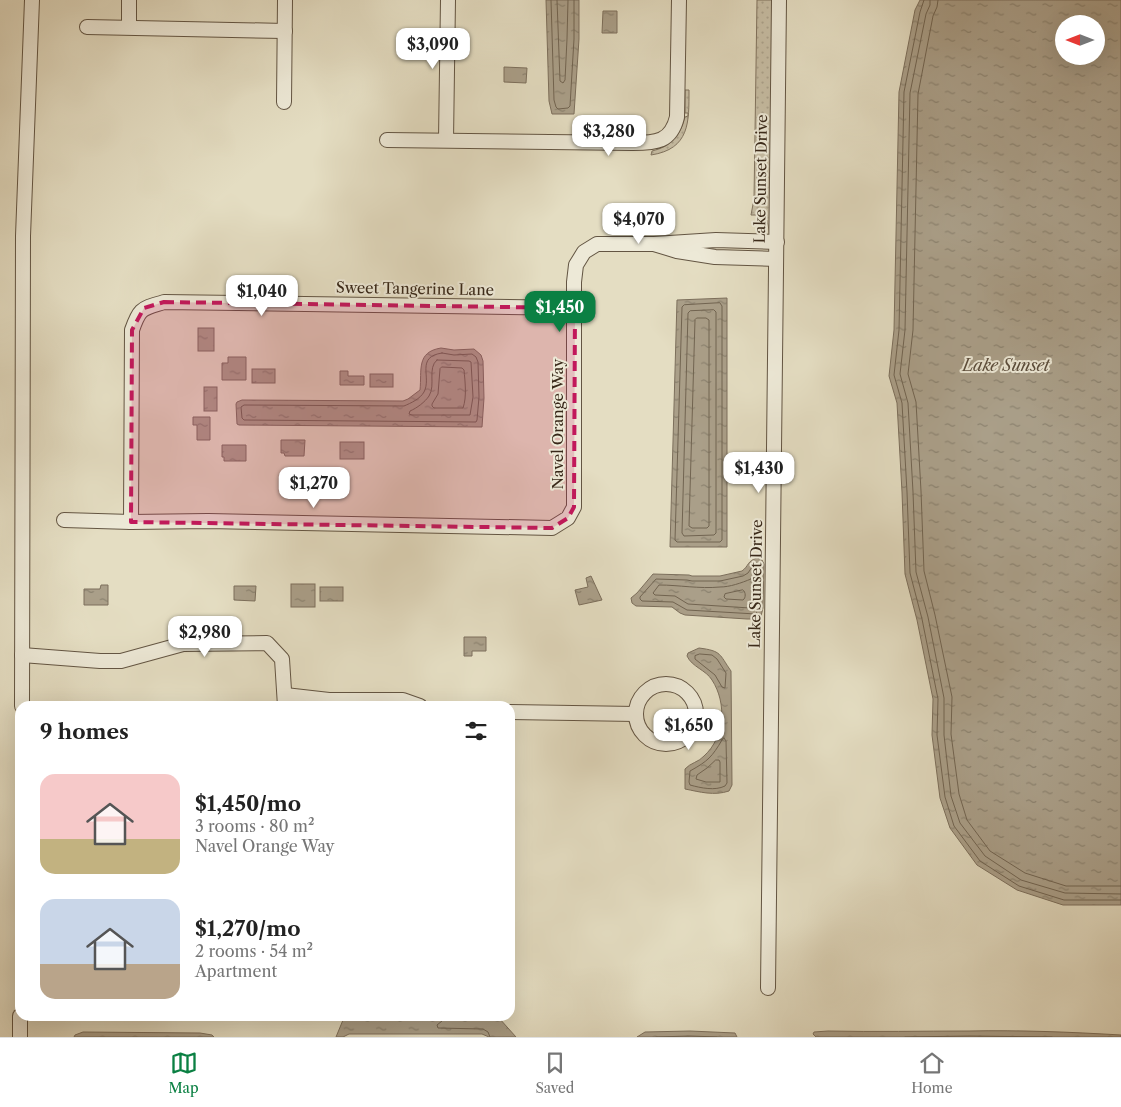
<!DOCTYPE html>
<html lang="en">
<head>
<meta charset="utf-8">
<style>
  body { margin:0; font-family:"Libre Caslon Text",serif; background:#f6f6f6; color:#222; height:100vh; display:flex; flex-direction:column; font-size:19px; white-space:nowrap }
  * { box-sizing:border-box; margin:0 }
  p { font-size:16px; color:#767676 }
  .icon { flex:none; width:28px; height:28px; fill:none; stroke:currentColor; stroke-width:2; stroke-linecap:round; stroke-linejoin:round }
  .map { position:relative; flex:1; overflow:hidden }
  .drawer { position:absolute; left:15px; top:701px; width:500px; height:320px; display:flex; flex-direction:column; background:#fff; border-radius:15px; box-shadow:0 5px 20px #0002 }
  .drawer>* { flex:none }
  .needle { width:32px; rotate:270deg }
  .fabs { position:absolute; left:1055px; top:15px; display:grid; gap:10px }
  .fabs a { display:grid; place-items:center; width:50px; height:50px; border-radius:50%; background:#fff; box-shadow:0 5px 20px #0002; font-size:25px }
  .price { position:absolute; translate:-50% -42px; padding:0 11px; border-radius:10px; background:#fff; color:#222; font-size:16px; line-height:32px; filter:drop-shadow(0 1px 2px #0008) }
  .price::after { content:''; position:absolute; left:50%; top:30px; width:15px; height:11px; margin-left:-8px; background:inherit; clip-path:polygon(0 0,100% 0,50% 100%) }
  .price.current { background:#0b8043; color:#fff }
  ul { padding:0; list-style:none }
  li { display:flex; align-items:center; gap:15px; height:125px; padding:0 25px }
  li span { display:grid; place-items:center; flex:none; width:140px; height:100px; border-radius:15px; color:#555 }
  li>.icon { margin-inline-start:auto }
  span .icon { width:60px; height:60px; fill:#fffc; stroke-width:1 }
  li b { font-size:21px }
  h2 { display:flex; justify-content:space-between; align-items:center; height:60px; padding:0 25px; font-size:21px }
  .tab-bar { display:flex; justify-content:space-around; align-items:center; height:70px; border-top:1px solid #e0e0e0; background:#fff; font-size:14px; color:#767676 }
  .tab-bar a { display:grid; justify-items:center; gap:2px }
  .tab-bar .current { color:#0b8043 }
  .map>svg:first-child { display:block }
</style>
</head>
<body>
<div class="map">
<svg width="1121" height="1037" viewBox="0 0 1121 1037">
  <defs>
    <pattern id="grass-dots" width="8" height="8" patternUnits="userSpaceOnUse" patternTransform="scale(1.25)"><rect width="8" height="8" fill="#c7bea5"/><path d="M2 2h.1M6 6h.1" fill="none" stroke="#aca38d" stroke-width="1.8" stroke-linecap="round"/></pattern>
    <pattern id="water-ripples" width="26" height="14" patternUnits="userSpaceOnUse" patternTransform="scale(1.25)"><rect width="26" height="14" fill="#aa9f89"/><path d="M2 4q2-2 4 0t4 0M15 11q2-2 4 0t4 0" fill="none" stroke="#8b826f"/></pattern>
  </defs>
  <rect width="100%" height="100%" fill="#e4ddc2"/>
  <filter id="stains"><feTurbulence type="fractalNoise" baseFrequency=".004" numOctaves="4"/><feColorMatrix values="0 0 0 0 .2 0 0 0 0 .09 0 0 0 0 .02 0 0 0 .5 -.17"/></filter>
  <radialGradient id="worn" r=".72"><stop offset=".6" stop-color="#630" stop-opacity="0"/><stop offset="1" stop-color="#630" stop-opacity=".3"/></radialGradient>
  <g fill="url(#grass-dots)" stroke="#80735f">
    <path d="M757,0h16l-2,246c-2,-10 -1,-22 -7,-31h-13l3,-16z"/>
    <path d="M685,90h4c0,32 1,59 -38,65l1,-4c20,-5 28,-15 33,-34l3,-1v-3h-3z"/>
  </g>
  <g fill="url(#water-ripples)" stroke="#7c6f5c" fill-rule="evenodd">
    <polygon points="546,0 579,0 579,39 574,114 552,114 549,101"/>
    <path d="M920,0h201v905h-58l-46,-15 -40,-25 -27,-37 -10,-30 -8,-63 1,-36 -16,-79 -12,-46 -3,-82 -5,-89 -8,-27 5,-46 5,-238 16,-82zM1064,24h32v32h-32z"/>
    <polygon points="603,11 617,11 617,33 602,33"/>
    <polygon points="504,67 527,68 526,83 504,82"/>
    <polygon points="727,298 727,547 670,547 677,300"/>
    <rect x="198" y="328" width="16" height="23"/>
    <path d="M441,348l13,2 20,-1 7,6 2,6 1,37 -2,29 -243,-2 -2,-1 -1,-20 1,-2 5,-2 161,1 5,-2 12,-9c2,-20 -4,-38 21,-42z"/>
    <polygon points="228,357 246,357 246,380 222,380 222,363 228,363"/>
    <rect x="252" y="369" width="23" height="14"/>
    <polygon points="340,371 348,371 348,376 364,376 364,385 340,385"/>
    <rect x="370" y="374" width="23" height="13"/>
    <rect x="204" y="387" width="13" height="24"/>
    <polygon points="193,417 210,417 210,440 197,440 197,425 193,425"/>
    <polygon points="281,440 305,440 304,456 285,456 284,453 281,453"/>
    <rect x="340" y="442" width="24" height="17"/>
    <polygon points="222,445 246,445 246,461 224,461 224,457 222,457"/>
    <path d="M757,558l5,2 2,4 -1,44 -2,8 -3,3h-11l-62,-4 -5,-2 -8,-6 -36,-1 -4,-3 -1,-5 6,-5 16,-19 36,1 3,1h28l22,-5c7,-5 5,-10 15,-13z"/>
    <polygon points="591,576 602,600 579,605 575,590 588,587 586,578"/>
    <rect x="291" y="584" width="24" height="23"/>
    <polygon points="101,585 108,585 108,605 84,605 84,589 100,589"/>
    <polygon points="234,586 256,586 255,601 234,600"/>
    <rect x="320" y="587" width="23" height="14"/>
    <polygon points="464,637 486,637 486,651 472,651 472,656 464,656"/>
    <path d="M699,648c23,3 20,6 32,23l1,114 -3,6c-15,5 -29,1 -44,-2v-20c5,-6 14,-7 19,-13 21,-19 23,-53 8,-76 -6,-10 -20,-13 -25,-24l1,-3z"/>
    <polygon points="499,1018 516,1037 489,1037 482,1034 349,1034 343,1037 336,1037 343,1020"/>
    <polygon points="690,1031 735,1033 737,1037 637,1037 645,1032"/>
    <path d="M828,1031c47,1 94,0 141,0 51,-1 101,1 152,4v2h-305l-3,-3 1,-2z"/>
    <polygon points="83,1032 200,1033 212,1035 214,1037 74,1037 75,1035"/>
  </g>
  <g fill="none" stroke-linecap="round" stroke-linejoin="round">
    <g stroke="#716451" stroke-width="1">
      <polyline points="551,0 554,100 556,107 558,109 568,108 570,106 574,39 574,0"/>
      <polyline points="557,0 560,81 563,83 565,80 567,39 568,0"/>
      <polyline points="924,0 920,12 904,92 899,330 894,375 902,403 907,492 910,573 922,619 938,699 937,735 945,797 954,826 980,861 1019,886 1064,900 1121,900"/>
      <polyline points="930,0 930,5 926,14 910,93 905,330 900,374 908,403 913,492 916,572 928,617 944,698 944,735 951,796 960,823 985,856 1021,880 1065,893 1121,894"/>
      <polyline points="938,0 937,7 933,16 918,94 913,330 908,374 916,402 921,491 924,571 935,615 952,697 951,734 959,794 967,820 990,851 1025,873 1066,886 1121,886"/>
      <polygon points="720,303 722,306 722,540 720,542 677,542 675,540 682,307 684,305"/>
      <polygon points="714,310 716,312 716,533 714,535 684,536 682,533 688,313 690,311"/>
      <polygon points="697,318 706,318 709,320 709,526 707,528 692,528 689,526 695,320"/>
      <path d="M442,353l12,2 18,-1 4,3 2,5 1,35 -2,23 -1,2 -232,-2 -2,-2 -1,-11 3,-2 160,1c7,-3 16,-7 20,-14 8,-15 -9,-35 18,-39z"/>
      <path d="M437,360l32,1 2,1 2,35 -3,18h-58l-3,-1 1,-3c7,-3 15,-9 19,-15 7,-11 -2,-28 8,-36z"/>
      <path d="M442,367l20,1 2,2c1,11 3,27 -1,38h-29l-2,-2v-2l6,-10 2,-25z"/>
      <polygon points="757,563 759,566 758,607 756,614 687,610 673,602 642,601 640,599 640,597 656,579 687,580 692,581 720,581 743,576 748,573 754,564"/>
      <path d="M751,579l2,3 -1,23 -2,3 -62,-4 -13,-8 -20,-1 -2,-2 6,-8c20,0 40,4 61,2 10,0 21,-4 31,-8z"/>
      <path d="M743,590c3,2 3,8 0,10l-17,-1 -2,-2 1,-3z"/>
      <polygon points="700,654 712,655 717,659 726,673 725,688 722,687 715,675 695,659 695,656"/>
      <path d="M724,738l2,3 1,42 -2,3c-10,5 -24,2 -35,-1l-1,-3 1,-11c18,-10 22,-14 32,-31z"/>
      <polygon points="716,760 719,760 720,762 720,782 706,782 696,779 697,775 707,768"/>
      <polyline points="443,1016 442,1021 437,1025 438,1028 483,1029 488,1032 490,1037"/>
      <polyline points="656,1037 690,1036 717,1037"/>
      <polyline points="905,1037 970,1036 1052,1037"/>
    </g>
    <g stroke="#635543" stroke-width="16">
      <g id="street">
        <polyline points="87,27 285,31"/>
        <polyline points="129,27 129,0"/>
        <polyline points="284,102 285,0"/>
        <path d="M387,140l246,3c23,0 38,-1 44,-26l2,-117"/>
        <polyline points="446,140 448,0"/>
        <polyline points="776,259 715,257 677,251 654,244 716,240 777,242"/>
        <polyline points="64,520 131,522 208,521 552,528 568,518 574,507 574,282 576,265 584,252 597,244 654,244"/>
        <path d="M131,522l1,-192c8,-23 10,-21 32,-28l411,6"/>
        <polyline points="22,655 100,661 121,661 183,644 267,643 282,659 285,706"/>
        <circle cx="666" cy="714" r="30"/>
        <polyline points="285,695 329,700 403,700 420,706"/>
        <polyline points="22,706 23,236 32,0"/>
        <polyline points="510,712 636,714"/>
        <polyline points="768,988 779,0"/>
        <polyline points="20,1037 20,1016"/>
      </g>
    </g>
    <use href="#street" stroke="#ede9d7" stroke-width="14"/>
  </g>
  <path fill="#c2185b" fill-opacity="0.2" stroke="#c2185b" stroke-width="4" stroke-dasharray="10 6" stroke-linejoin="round" d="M164,302l411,6 -1,199 -6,11 -16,10 -421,-6 1,-192 12,-22z"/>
  <g text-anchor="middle" stroke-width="4" stroke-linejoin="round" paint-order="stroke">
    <g font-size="15" fill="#382819" stroke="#ede9d7">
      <text transform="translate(761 179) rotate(-89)" y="5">Lake Sunset Drive</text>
      <text transform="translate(415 289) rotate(1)" y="5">Sweet Tangerine Lane</text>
      <text transform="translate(558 424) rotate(-90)" y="5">Navel Orange Way</text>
      <text transform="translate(756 584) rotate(-89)" y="5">Lake Sunset Drive</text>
    </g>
    <g font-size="16" font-style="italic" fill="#5a4c3b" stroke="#ede9d7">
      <text x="1006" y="371">Lake Sunset</text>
    </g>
  </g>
  <rect width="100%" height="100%" filter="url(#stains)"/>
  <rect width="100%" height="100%" fill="url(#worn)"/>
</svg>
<div class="fabs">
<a><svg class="needle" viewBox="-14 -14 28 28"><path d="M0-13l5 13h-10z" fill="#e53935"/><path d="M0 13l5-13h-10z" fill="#767676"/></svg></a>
</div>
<b class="price" style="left:433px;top:70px">$3,090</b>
<b class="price" style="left:609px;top:157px">$3,280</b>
<b class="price" style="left:639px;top:245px">$4,070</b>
<b class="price" style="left:262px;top:317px">$1,040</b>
<b class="price current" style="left:560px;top:333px">$1,450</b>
<b class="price" style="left:759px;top:494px">$1,430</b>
<b class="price" style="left:314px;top:509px">$1,270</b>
<b class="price" style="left:205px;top:658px">$2,980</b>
<b class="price" style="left:689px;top:751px">$1,650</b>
<section class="drawer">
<h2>9 homes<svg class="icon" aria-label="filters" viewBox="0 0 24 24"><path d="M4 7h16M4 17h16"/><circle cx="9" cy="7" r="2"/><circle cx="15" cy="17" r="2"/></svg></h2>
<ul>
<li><span style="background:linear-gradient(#f6c9c9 65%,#c2b280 0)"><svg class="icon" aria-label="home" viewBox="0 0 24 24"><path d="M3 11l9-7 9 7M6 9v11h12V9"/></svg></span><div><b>$1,450/mo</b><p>3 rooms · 80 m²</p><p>Navel Orange Way</p></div></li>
<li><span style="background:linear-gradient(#c9d6e8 65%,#b9a48a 0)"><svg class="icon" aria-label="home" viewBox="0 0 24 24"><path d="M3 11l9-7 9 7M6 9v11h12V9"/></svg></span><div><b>$1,270/mo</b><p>2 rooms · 54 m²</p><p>Apartment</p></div></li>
</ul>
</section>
</div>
<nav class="tab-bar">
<a class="current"><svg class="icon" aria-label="map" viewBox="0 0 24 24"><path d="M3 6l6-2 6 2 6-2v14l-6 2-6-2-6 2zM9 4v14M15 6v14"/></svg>Map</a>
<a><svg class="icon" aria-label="saved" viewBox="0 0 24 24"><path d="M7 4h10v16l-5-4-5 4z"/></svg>Saved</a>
<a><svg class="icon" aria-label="home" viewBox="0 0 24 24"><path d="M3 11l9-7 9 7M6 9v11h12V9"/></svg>Home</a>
</nav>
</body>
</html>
